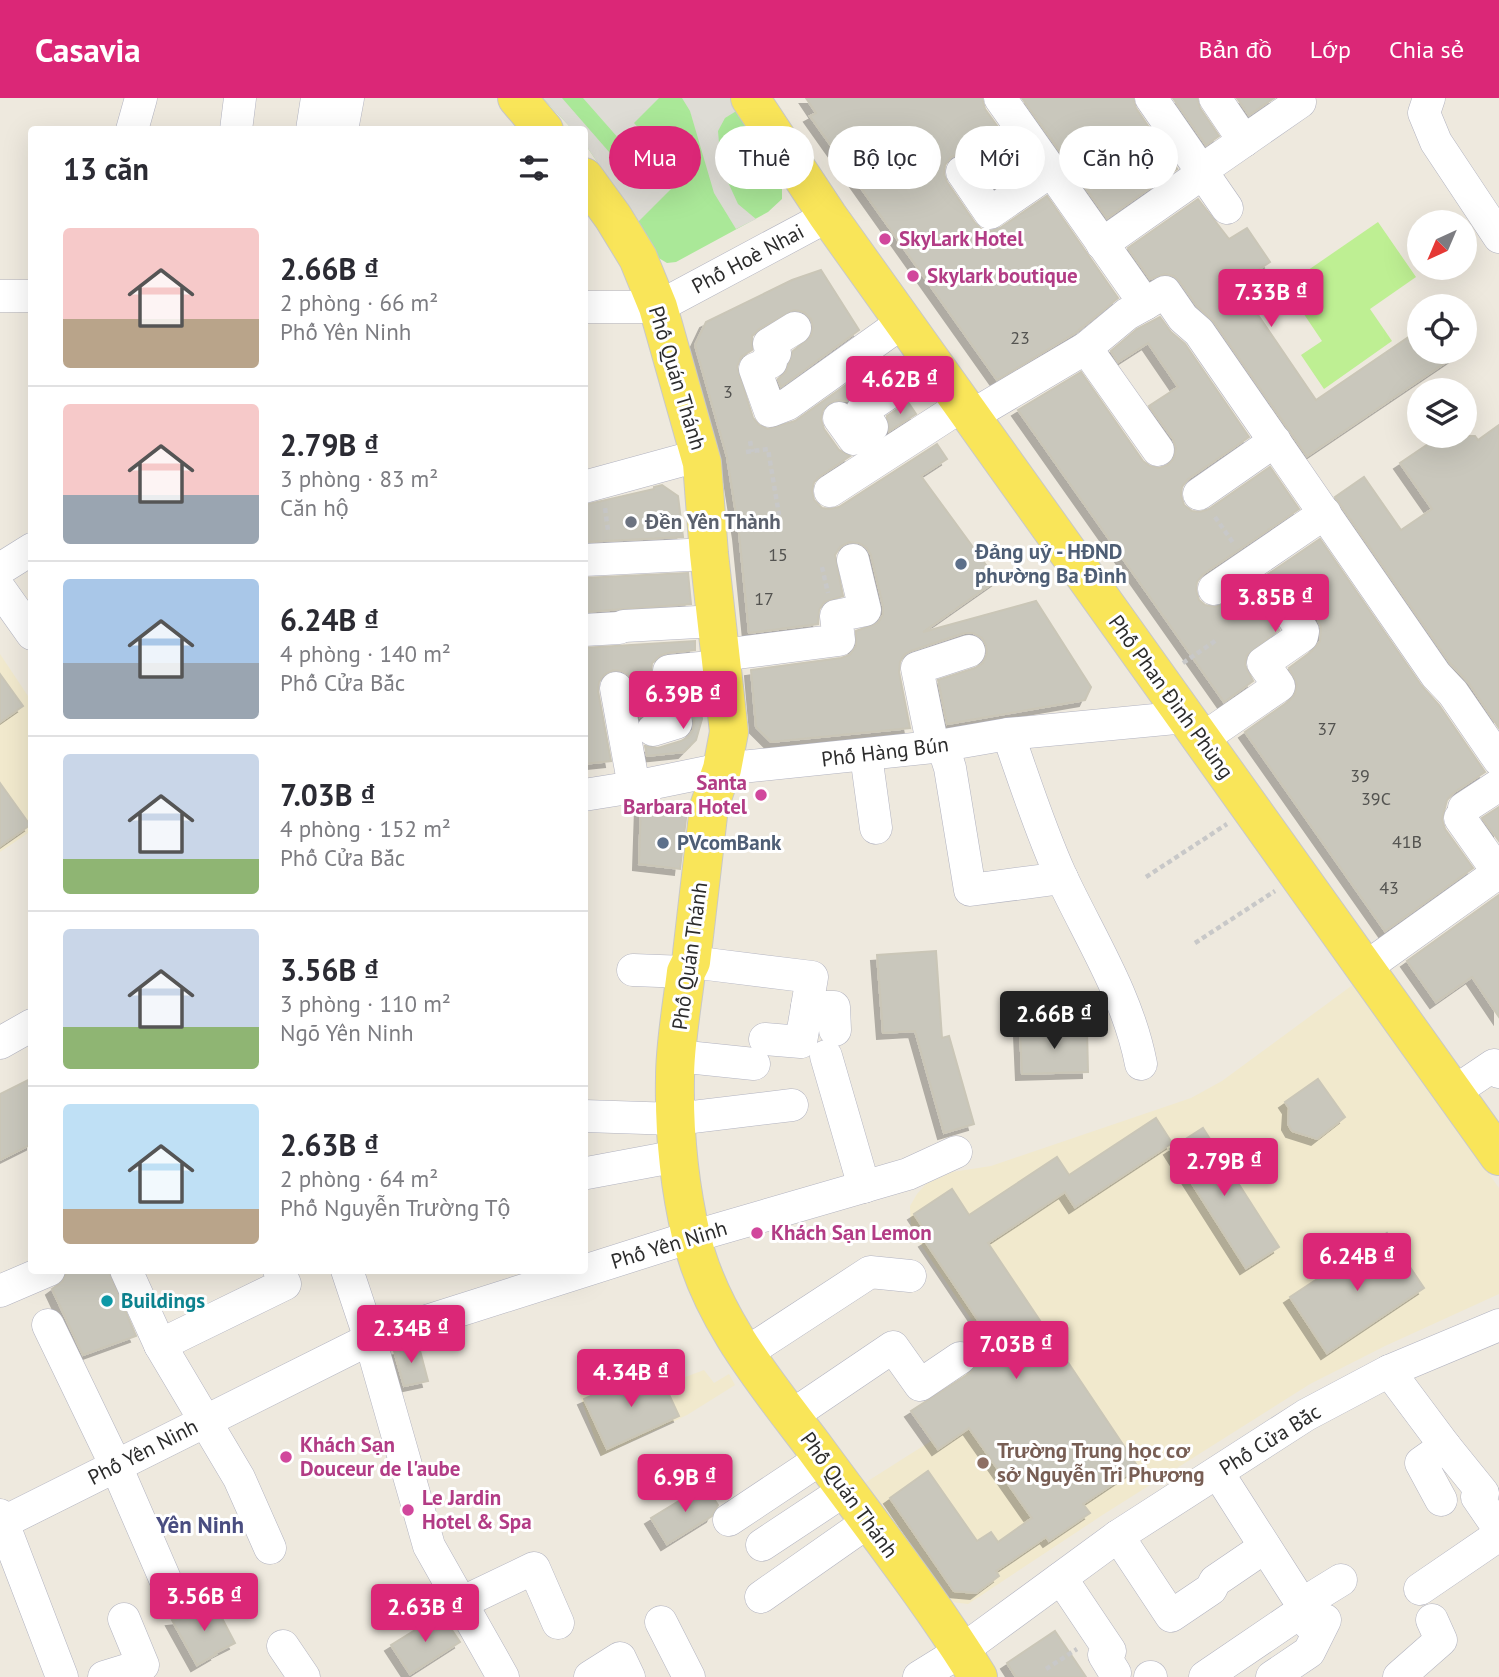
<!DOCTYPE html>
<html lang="vi">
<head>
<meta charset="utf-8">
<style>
  body { margin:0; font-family:"PT Sans",sans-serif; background:#f7f7f7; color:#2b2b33; height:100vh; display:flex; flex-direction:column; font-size:26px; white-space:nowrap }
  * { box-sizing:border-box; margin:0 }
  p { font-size:23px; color:#7c7c81 }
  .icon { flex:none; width:38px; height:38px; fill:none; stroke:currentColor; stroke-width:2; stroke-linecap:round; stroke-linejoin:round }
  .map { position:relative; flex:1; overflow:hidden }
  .drawer { position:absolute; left:28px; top:28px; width:560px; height:1148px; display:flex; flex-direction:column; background:#fff; border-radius:7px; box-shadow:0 7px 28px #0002 }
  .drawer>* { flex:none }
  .hud { position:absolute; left:609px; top:28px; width:665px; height:63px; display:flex; gap:14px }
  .needle { width:46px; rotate:224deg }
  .fabs { position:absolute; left:1407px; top:112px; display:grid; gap:14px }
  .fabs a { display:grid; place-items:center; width:70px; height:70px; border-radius:50%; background:#fff; box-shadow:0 7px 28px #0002; font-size:35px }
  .price { position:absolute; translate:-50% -60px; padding:0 16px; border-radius:7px; background:#db2777; color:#fff; font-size:23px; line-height:46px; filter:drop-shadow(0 2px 4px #0008) }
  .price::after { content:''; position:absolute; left:50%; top:42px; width:21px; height:16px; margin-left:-10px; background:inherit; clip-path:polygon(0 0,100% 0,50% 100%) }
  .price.active { background:#222; color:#fff }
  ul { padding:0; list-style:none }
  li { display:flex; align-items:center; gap:21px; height:175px; padding:0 35px }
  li+li { border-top:2px solid #e1e1e2 }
  li span { display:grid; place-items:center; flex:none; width:196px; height:140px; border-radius:7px; color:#555 }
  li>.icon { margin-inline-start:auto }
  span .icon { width:84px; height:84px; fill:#fffc; stroke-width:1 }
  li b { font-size:30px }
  h2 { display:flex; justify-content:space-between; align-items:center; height:84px; padding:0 35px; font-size:30px }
  .tag { padding:0 24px; border-radius:32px; background:#fff; box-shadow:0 7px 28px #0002; font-size:24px; line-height:63px }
  .tag.active { background:#db2777; color:#fff }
  header { display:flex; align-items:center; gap:42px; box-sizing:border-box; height:98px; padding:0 35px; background:#db2777; color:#fff }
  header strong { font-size:33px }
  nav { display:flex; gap:38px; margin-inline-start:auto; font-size:24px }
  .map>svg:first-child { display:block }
</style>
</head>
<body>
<header>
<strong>Casavia</strong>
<nav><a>Bản đồ</a><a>Lớp</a><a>Chia sẻ</a></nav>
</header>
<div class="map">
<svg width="1499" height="1579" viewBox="0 0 1499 1579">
  <defs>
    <filter id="shadow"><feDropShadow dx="-6" dy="6" stdDeviation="0" flood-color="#0004"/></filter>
  </defs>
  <rect width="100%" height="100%" fill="#eee9de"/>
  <g fill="#f1e9cd">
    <polygon points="0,556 32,604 31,733 0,754"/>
    <polygon points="1354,886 1499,1090 1499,1196 1385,1248 1310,1286 1104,1416 968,1506 943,1503 860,1388 931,1343 911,1313 994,1255 911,1132 910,1108 917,1096 926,1086 952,1074 991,1068 1191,1000 1222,983"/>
    <polygon points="658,1268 680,1281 704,1272 714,1285 729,1276 735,1287 687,1317 601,1358 579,1295"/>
  </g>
  <polygon fill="#aae898" points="543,0 730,0 777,68 782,84 782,101 768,114 676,164 667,165 657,159 638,124 585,46 584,32 572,31"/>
  <polygon fill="#beef93" points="1378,124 1416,179 1370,211 1392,243 1324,291 1301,257 1322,243 1285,188"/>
  <g fill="#dedcd5">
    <polygon points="543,0 562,0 637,86 649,75 583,0 659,0 634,25 683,79 638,124 585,46 584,32 572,31"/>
    <polygon points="682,0 730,0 738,12 725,20 718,33 721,69 738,106 756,121 736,131 714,95 690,13"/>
  </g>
  <g fill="#c9c7bc" stroke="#cac6b7" stroke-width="2" filter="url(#shadow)">
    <polygon points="806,0 982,0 985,11 1026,68 995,89 977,63 969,57 960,56 951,59 945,67 944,76 947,84 975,125 981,131 991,133 1000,130 1047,98 1118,200 1075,235 997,282 810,18 816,15"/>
    <polygon points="1022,0 1133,0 1136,10 1177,71 1107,120"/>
    <polygon points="1173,0 1197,0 1200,10 1219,38 1206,47"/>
    <polygon points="1237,0 1274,0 1249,17"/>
    <polygon points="1198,101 1229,141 1247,130 1270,164 1237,186 1316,302 1419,232 1419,254 1461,254 1307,358 1214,224 1197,208 1180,184 1174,178 1165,176 1150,181 1128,150"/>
    <polygon points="821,172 859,232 781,289 778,281 786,274 793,253 811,238 813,229 811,221 804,214 794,212 759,231 752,238 752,252 741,259 737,269 753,320 759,327 768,331 795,323 880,263 887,274 847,303 837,302 828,306 823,312 821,321 824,331 839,352 850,358 820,378 814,384 812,393 814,402 822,410 830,411 839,409 937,346 947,361 921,378 997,482 923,534 1036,503 1091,589 1085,602 947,626 938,582 975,570 983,565 987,556 986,547 982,540 973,535 964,535 911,553 904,557 900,564 899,574 910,630 771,644 756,629 751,572 841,560 850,557 856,548 856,533 878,525 883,517 883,508 871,457 867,450 859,445 849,444 840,449 835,457 843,498 824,504 819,512 818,526 749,535 739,435 727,359 695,247 706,224 792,182"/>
    <polygon points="1160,219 1171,234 1185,246 1249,339 1188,381 1182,389 1181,397 1184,407 1192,413 1200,414 1209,411 1270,369 1299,411 1203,476 1197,484 1196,492 1199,502 1205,507 1215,509 1224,506 1320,441 1421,587 1439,607 1485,674 1453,695 1447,702 1442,721 1445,731 1473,770 1385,833 1245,634 1289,603 1295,596 1297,586 1289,570 1312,553 1320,543 1321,530 1318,522 1295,491 1288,485 1279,484 1269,488 1263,495 1262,505 1279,532 1247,557 1245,567 1253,583 1224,604 1018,312 1081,274 1143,363 1150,368 1159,370 1168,367 1174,360 1176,350 1173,341 1149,308 1178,289 1148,245 1118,264 1111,253 1137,231"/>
    <polygon points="908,304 916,316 889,333 887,318"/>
    <polygon points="1499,327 1499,630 1468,584 1450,565 1335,399 1364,379 1401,432 1432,411 1400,365 1440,338 1475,338 1478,342"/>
    <polygon points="662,387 678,398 683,439 584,444 584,407 654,391 654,389"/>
    <polygon points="688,475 691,506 584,514 584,480"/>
    <polygon points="695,543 695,552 667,555 659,558 652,565 651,575 656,612 640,619 634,587 630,578 622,573 613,572 604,577 599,584 598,593 611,663 584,666 584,550"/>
    <polygon points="0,576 23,608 0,624"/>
    <polygon points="690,589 698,589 702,621 696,642 684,654 647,658 645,648 658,650 681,643 688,639 693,632 694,623"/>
    <polygon points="0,685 30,727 0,748"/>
    <polygon points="671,704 681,707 687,712 680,771 639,766 641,706"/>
    <polygon points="1499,709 1499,743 1482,720"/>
    <polygon points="1499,797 1499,919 1472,879 1436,904 1407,863"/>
    <polygon points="936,853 942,940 949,938 974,1026 944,1035 915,933 883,935 877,857"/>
    <polygon points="1087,931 1088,974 1022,976 1020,932"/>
    <polygon points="32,980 32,1046 0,1062 0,996"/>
    <polygon points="1318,981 1345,1019 1317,1041 1292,1033 1288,1026 1289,1010 1285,1004"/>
    <polygon points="1156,1020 1172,1045 1075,1109 1065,1094 988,1145 1138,1369 1083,1406 1090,1415 1049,1443 1046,1439 996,1473 999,1478 976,1495 954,1493 890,1400 928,1373 977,1443 991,1434 998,1444 1032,1420 969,1330 938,1351 911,1313 970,1275 977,1266 998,1252 925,1143 930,1140 914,1116 952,1091 969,1117 1057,1059 1069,1077"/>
    <polygon points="1203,1030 1279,1149 1246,1170 1170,1051"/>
    <polygon points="1387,1135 1424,1190 1327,1255 1290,1199"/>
    <polygon points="67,1172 108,1172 136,1238 83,1257 52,1191 63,1183"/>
    <polygon points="418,1245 428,1283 404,1288 394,1253"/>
    <polygon points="651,1271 660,1292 666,1290 679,1318 607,1351 584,1301"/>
    <polygon points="705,1387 718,1407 712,1418 667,1446 651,1420"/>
    <polygon points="214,1505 235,1545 215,1555 216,1556 197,1567 172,1522 182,1521 190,1514 192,1517"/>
    <polygon points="441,1516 460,1544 410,1576 391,1547"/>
    <polygon points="1055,1533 1086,1579 1016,1579 1007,1565"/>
  </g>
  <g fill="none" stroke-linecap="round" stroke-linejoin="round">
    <g stroke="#b2b3c0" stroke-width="33">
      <g id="minor">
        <polyline points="1000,0 1145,206 1165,194 1183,220 1199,234 1436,577 1453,595 1499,662"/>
        <polyline points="1151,0 1227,110"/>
        <polyline points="1215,0 1244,43"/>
        <polyline points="1429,0 1424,15 1436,44 1499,139"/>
        <polyline points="132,32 141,0"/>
        <polyline points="236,32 240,0"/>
        <polyline points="312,32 317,0"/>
        <polyline points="342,32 348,0"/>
        <polyline points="1215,63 1300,4 1297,0"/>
        <polyline points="962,74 990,115 1051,73"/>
        <polyline points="1102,146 1203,75"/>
        <polyline points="0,198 32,198"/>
        <polyline points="584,209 658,209 828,118"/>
        <polyline points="795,230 769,246 775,255 769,259 771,264 755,271 770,313 788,306 903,224"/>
        <polyline points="1086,250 1158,352"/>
        <polyline points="971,318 1086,250 1127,216 1145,206"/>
        <polyline points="839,320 854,341 872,329 862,313 933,265"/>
        <polyline points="584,389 701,357"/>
        <polyline points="830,393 963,307"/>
        <polyline points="1199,396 1275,343"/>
        <polyline points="584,462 709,456"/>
        <polyline points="0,471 32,451"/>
        <polyline points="0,491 32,536"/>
        <polyline points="1214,491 1325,415"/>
        <polyline points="624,528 716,523"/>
        <polyline points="584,532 619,530"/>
        <polyline points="721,557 839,542 836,518 865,512 853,462"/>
        <polyline points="616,590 634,689"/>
        <polyline points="653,632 676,625 669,573 721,568"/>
        <path d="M1008,636c17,48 32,96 53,142 29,62 67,120 80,188"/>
        <polyline points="1202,641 1279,588 1263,565 1302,538 1303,533 1280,502"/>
        <polyline points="943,648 950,670 970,792 1062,780"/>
        <polyline points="933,649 917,570 969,553"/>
        <polyline points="866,657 876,730"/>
        <polyline points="584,697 634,689 722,671 933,649 1008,636 1186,619"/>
        <polyline points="1464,710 1499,687"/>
        <polyline points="1460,720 1498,774"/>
        <polyline points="691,864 812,879 801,944 765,941"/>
        <polyline points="1365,870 1499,774"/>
        <polyline points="633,872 686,874"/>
        <polyline points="807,909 834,909 835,932"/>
        <polyline points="0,945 32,927"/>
        <polyline points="677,958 754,966"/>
        <polyline points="826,958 864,1089"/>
        <polyline points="1454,994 1494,967 1499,974"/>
        <polyline points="584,1018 676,1021 792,1007"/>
        <polyline points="587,1075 678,1058"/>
        <polyline points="126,1172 160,1247 239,1380 270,1450"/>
        <polyline points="347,1172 370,1241 429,1448 503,1579"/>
        <polyline points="0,1193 49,1172"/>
        <polyline points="48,1227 116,1368 175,1504"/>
        <polyline points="160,1247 285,1186 279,1172"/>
        <polyline points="746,1255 870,1174 910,1178"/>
        <polyline points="1389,1273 1445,1348 1483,1395 1477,1399 1499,1431"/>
        <polyline points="791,1318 893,1249 920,1287 960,1260"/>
        <polyline points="1218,1375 1305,1511 1309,1526 1325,1522 1309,1554 1272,1579"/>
        <polyline points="1441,1402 1421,1365 1445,1348"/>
        <polyline points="0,1417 62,1579"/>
        <polyline points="729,1422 822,1360"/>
        <polyline points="4,1424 370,1241 691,1139 908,1076 956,1054"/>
        <polyline points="1118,1438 1171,1518 1211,1491 1215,1483 1265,1449"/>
        <polyline points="762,1447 845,1392"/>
        <polyline points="1061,1480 1110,1553 1104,1557 1115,1575"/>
        <polyline points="1420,1491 1499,1437"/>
        <polyline points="761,1499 868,1424"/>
        <polyline points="461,1505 534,1470 558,1525"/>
        <polyline points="1302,1506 1341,1482"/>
        <polyline points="661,1524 689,1579"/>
        <polyline points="283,1548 304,1579"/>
        <polyline points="104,1579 143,1567 124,1521"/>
        <polyline points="590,1579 620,1560 629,1579"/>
        <polyline points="919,1579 961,1553 1118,1438 1306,1317 1389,1273 1499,1227"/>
        <polyline points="1150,1579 1151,1579"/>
        <polyline points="1205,1579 1305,1511"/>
        <polyline points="1399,1579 1441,1542 1432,1522"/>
      </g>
    </g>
    <g stroke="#c8c8c8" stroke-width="40">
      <g id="major">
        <polyline points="517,0 544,32"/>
        <polyline points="750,0 828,118 1499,1058"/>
        <path d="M584,79l29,40 25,41 20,49 44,156 7,91 20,178 -7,37 -13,38 -18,155 -5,10c-4,35 -11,71 -11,106 -1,52 4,106 16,157 18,80 73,146 121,209 56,77 116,152 166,233"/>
      </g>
    </g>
    <g stroke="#c8c8c8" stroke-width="4.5" stroke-dasharray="5 3.5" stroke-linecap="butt">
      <polyline points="750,343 752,354"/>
      <polyline points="746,354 768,351 779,417"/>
      <polyline points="605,410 608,433"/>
      <polyline points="1215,419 1234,446"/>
      <polyline points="822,469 828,495"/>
      <polyline points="1183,565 1218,541"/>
      <polyline points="1146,779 1227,726"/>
      <polyline points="1195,845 1275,793"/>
      <polyline points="1046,1571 1077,1551"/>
    </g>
    <use href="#minor" stroke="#fff" stroke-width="32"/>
    <use href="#major" stroke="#f9e559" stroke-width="38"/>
  </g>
  <g fill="#d1479c" stroke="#fff" stroke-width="2.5">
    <circle cx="885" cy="141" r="7"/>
    <circle cx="913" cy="178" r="7"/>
    <circle cx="761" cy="697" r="7"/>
    <circle cx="757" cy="1135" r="7"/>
    <circle cx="286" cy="1359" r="7"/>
    <circle cx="408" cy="1412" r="7"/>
  </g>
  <circle fill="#6b7280" stroke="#fff" stroke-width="2.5" cx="631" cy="424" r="7"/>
  <g fill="#5c6f8a" stroke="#fff" stroke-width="2.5">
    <circle cx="961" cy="466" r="7"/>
    <circle cx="663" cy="745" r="7"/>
  </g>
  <circle fill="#0f9aa8" stroke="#fff" stroke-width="2.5" cx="107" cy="1203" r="7"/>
  <circle fill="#8d6e63" stroke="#fff" stroke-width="2.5" cx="983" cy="1365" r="7"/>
  <g text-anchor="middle" stroke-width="6" stroke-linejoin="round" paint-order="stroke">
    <g font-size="18" fill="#535350">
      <text x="1020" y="246">23</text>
      <text x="728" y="300">3</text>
      <text x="778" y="463">15</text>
      <text x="764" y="507">17</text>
      <text x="1327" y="637">37</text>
      <text x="1360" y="684">39</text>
      <text x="1376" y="707">39C</text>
      <text x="1407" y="750">41B</text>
      <text x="1389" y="796">43</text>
    </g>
    <g font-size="21" font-weight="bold" fill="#b23c85" stroke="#fff" text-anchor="start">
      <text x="899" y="148">SkyLark Hotel</text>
      <text x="927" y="185">Skylark boutique</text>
      <text x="747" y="692" text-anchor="end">Santa<tspan x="747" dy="24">Barbara Hotel</tspan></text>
      <text x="771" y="1142">Khách Sạn Lemon</text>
      <text x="300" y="1354">Khách Sạn<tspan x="300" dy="24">Douceur de l'aube</tspan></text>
      <text x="422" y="1407">Le Jardin<tspan x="422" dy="24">Hotel &amp; Spa</tspan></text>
    </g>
    <g font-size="21" fill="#2c2c2c" stroke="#fff">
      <text transform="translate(748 161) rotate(-28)" y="7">Phố Hoè Nhai</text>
      <text transform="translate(677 280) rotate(73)" y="7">Phố Quán Thánh</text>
      <text transform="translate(1171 599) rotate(54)" y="7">Phố Phan Đình Phùng</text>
      <text transform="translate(885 654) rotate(-7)" y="7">Phố Hàng Bún</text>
      <text transform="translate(690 858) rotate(-82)" y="7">Phố Quán Thánh</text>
      <text transform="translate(669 1147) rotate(-17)" y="7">Phố Yên Ninh</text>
      <text transform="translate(1270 1342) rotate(-32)" y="7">Phố Cửa Bắc</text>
      <text transform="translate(143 1354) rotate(-27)" y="7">Phố Yên Ninh</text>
      <text transform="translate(849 1397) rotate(54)" y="7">Phố Quán Thánh</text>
    </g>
    <g font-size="21" font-weight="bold" fill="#5b616d" stroke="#fff" text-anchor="start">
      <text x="645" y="431">Đền Yên Thành</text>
    </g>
    <g font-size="21" font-weight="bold" fill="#4e5e75" stroke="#fff" text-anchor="start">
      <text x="975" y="461">Đảng uỷ - HĐND<tspan x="975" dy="24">phường Ba Đình</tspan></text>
      <text x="677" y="752">PVcomBank</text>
    </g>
    <g font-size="21" font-weight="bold" fill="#0d838f" stroke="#fff" text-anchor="start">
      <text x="121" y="1210">Buildings</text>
    </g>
    <g font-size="21" font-weight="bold" fill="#785e54" stroke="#fff" text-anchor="start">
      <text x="997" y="1360">Trường Trung học cơ<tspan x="997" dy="24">sở Nguyễn Tri Phương</tspan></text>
    </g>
    <g font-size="23" font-weight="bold" fill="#494d80" stroke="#fff">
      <text x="200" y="1435">Yên Ninh</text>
    </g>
  </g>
</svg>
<div class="fabs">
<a><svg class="needle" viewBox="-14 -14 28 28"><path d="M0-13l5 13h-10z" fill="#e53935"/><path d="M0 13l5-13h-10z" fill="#7c7c81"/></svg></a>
<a><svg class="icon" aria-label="locate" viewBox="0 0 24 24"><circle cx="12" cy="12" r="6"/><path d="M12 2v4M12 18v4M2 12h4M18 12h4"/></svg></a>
<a><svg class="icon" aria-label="layers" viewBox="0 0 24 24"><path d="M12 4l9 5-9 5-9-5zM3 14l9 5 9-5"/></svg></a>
</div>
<b class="price" style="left:1271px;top:231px">7.33B ₫</b>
<b class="price" style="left:900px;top:318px">4.62B ₫</b>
<b class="price" style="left:1275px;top:536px">3.85B ₫</b>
<b class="price" style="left:683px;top:633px">6.39B ₫</b>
<b class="price active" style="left:1054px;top:953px">2.66B ₫</b>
<b class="price" style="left:1224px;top:1100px">2.79B ₫</b>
<b class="price" style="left:1357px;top:1195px">6.24B ₫</b>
<b class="price" style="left:411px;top:1267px">2.34B ₫</b>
<b class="price" style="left:1016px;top:1283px">7.03B ₫</b>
<b class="price" style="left:631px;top:1311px">4.34B ₫</b>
<b class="price" style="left:685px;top:1416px">6.9B ₫</b>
<b class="price" style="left:204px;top:1535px">3.56B ₫</b>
<b class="price" style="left:425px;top:1546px">2.63B ₫</b>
<div class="hud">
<a class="tag active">Mua</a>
<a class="tag">Thuê</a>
<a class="tag">Bộ lọc</a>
<a class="tag">Mới</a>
<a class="tag">Căn hộ</a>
</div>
<section class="drawer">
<h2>13 căn<svg class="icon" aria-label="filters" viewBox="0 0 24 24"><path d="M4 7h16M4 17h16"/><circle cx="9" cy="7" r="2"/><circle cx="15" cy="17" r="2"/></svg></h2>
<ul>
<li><span style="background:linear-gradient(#f6c9c9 65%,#b9a48a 0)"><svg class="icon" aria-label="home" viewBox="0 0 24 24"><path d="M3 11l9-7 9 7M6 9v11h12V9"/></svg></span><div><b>2.66B ₫</b><p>2 phòng · 66 m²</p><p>Phố Yên Ninh</p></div></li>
<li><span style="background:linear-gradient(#f6c9c9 65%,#9aa5b1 0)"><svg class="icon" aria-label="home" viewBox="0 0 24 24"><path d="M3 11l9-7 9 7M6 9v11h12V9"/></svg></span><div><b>2.79B ₫</b><p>3 phòng · 83 m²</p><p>Căn hộ</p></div></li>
<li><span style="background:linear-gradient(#a9c7e8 60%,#9aa5b1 0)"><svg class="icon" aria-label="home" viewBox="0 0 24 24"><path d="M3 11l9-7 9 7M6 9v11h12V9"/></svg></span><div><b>6.24B ₫</b><p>4 phòng · 140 m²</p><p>Phố Cửa Bắc</p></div></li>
<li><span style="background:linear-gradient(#c9d6e8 75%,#8fb573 0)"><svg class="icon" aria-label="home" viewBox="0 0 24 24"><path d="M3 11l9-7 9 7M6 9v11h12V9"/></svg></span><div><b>7.03B ₫</b><p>4 phòng · 152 m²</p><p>Phố Cửa Bắc</p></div></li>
<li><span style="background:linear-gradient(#c9d6e8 70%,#8fb573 0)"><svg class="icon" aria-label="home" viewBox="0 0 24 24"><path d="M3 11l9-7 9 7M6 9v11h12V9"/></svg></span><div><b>3.56B ₫</b><p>3 phòng · 110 m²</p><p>Ngõ Yên Ninh</p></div></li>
<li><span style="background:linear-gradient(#bfe0f5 75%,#b9a48a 0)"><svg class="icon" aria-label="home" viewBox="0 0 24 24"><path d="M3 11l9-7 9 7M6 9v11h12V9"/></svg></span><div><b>2.63B ₫</b><p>2 phòng · 64 m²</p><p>Phố Nguyễn Trường Tộ</p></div></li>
</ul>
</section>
</div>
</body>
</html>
